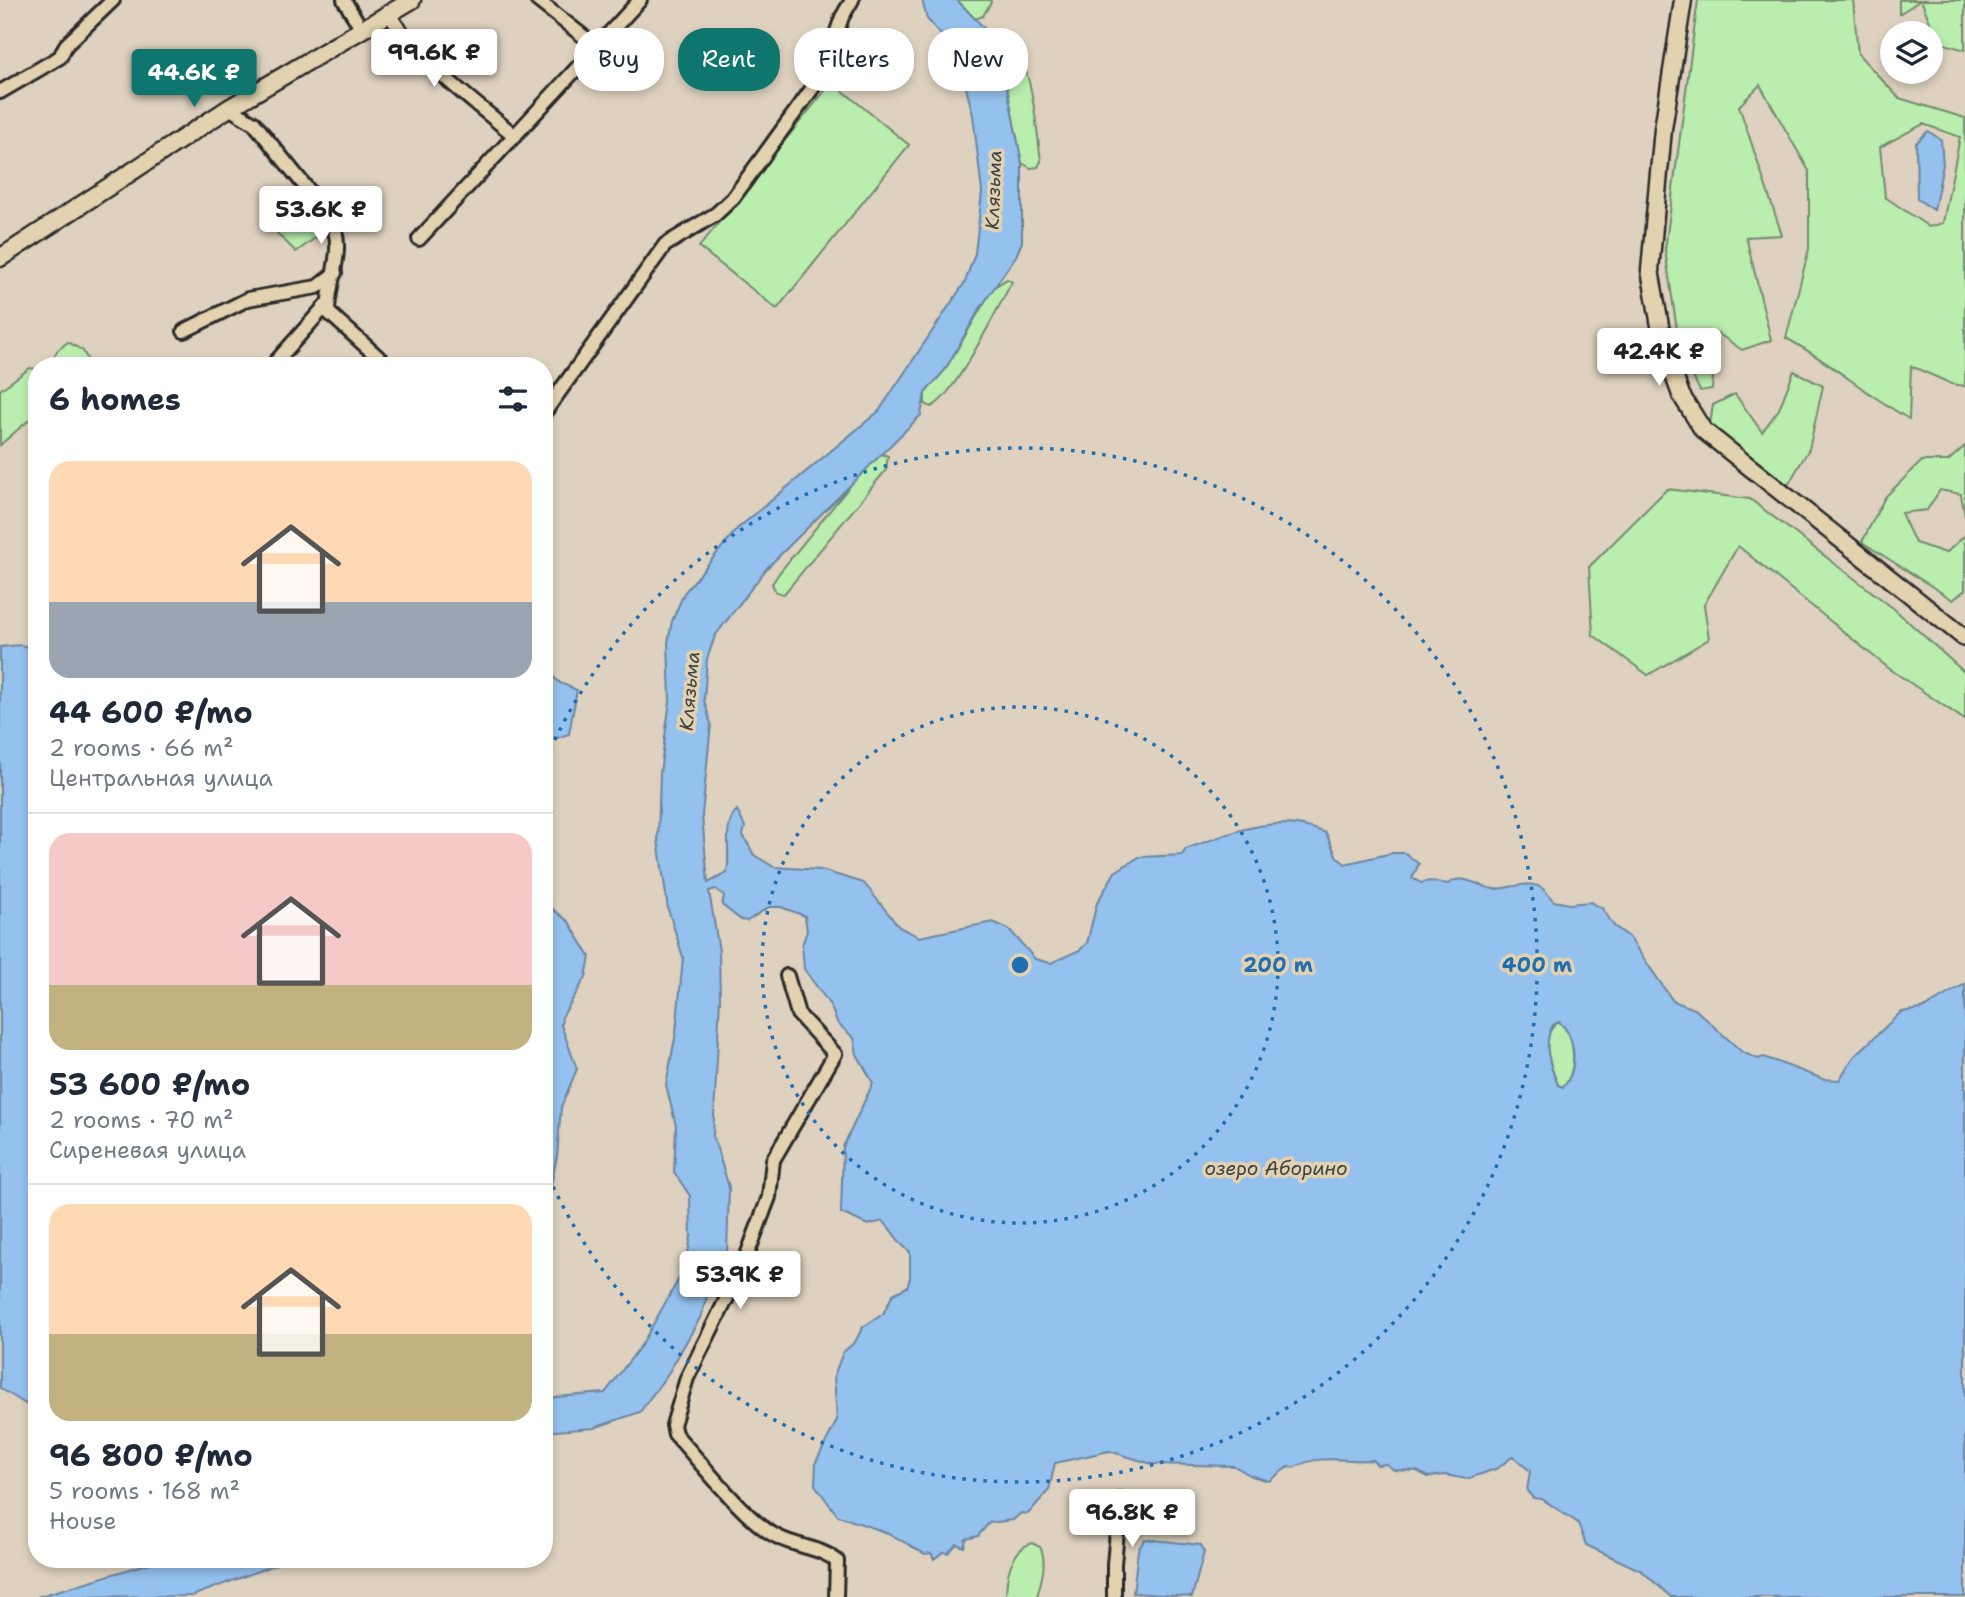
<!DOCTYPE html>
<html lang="en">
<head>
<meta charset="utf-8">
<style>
  body { margin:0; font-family:"Shantell Sans",sans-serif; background:#f2f2f3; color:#1f2937; height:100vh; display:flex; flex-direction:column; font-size:26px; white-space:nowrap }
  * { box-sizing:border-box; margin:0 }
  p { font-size:23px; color:#747a83 }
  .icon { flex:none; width:38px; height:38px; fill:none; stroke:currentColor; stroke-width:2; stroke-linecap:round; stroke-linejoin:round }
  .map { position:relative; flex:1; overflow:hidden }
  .sheet { position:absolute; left:28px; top:357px; width:525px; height:1211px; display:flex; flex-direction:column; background:#fff; border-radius:28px; box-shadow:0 4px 10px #0003 }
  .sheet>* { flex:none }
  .hud { position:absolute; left:574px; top:28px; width:665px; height:63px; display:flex; gap:14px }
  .fabs { position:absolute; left:1880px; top:21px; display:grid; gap:14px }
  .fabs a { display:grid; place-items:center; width:63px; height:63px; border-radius:50%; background:#fff; box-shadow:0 4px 10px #0003; font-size:35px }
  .price { position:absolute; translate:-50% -60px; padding:0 16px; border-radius:7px; background:#fff; color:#222; font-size:23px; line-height:46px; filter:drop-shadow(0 2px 4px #0008) }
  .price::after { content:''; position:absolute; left:50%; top:42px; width:21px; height:16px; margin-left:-10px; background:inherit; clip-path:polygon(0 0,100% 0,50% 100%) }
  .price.on { background:#0f766e; color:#fff }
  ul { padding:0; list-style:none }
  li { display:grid; align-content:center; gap:14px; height:371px; padding:0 21px }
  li+li { border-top:2px solid #e0e1e3 }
  li span { display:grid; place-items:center; height:217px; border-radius:21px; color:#555 }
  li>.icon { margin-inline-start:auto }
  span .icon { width:126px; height:126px; fill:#fffc; stroke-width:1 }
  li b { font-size:30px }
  h2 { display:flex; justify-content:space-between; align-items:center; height:84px; padding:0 21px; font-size:30px }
  .chip { padding:0 24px; border-radius:28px; background:#fff; box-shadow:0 4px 10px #0003; font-size:24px; line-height:63px }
  .chip.on { background:#0f766e; color:#fff }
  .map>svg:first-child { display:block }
</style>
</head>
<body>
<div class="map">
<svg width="1965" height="1597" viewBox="0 0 1965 1597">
  <rect width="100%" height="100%" fill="#ded1bf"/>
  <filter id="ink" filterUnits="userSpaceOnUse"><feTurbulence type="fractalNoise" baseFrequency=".0143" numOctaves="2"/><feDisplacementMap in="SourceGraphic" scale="14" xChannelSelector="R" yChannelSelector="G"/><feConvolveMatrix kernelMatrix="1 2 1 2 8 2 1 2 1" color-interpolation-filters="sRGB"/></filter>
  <g filter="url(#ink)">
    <g fill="#baeeaf" stroke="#728c6d" stroke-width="2" fill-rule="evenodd">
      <polygon points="957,0 990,0 991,2 983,16 975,19"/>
      <path d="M1698,0h155l5,54 41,44 66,20v268l-13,-2 -41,-18 -2,53c-43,-25 -79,-57 -123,-81l23,-89v-78l-49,-86 -21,21 43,129 -36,2 25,103 -29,10 -26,-18 -4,57 -12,2 -20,-41 -15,-100zM1923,124l37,13 -17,86 -14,4 -44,-30 -5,-50z"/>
      <polygon points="1899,0 1965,0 1965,50 1938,42 1921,0 1899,14"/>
      <path d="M1003,39l8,1c22,28 25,86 30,121l-3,6 -7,1 -9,-5 -18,-90 -11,-27z"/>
      <polygon points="832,82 909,145 777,309 699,247"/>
      <polygon points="304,203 323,224 322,233 296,252 275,231"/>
      <path d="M1007,279l5,3c-14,25 -58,116 -81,125l-6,-3v-11l20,-23 48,-82z"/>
      <polygon points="68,342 83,351 91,366 50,366 57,351"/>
      <polygon points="30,368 37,369 37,413 0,445 0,390"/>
      <polygon points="1794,371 1823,386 1809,449 1788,485 1710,425 1713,405 1735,394 1762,432 1779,409"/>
      <polygon points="1965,446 1965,517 1961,494 1940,490 1927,510 1901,513 1915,543 1946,553 1965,535 1965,590 1953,600 1862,542 1885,497 1922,461 1948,461"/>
      <polygon points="881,454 888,456 886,470 784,594 776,592 772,584 779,573 862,471"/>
      <polygon points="1667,489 1750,499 1893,608 1965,673 1965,720 1887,667 1738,546 1704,605 1709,639 1648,675 1593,635 1589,567"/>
      <path d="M1559,1022c17,14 19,48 4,65l-5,-2c-7,-17 -21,-51 1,-63z"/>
      <path d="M1032,1543l8,4c8,15 1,34 -3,50h-31c0,-19 4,-47 26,-54z"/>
    </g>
    <g fill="#94c1ee" stroke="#6a85a0" stroke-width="2" fill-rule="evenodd">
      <path d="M922,0h35l30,31 17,42 18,90v79l-6,14 -37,54 -34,60 -20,23 -4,22 -154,153 -52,68 -8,23 -3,41 7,24 -9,91 6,68 19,-10c4,-20 -5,-48 10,-63l8,17 -2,8 11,20 20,12 47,3 43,13 35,44 20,10 74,-15 16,7 26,30 16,4 29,-13 7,-7 10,-40 18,-31 24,-15 43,-2 4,-6c48,-17 89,-37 140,-16l11,24 8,7 47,-11h13l14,11 -7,14 9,5 9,-2 18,3c14,-12 30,3 46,5 14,0 37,-10 49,0 4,3 7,9 11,12l15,3 21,-2 12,6 12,18 15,11 44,64 22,8 47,43 16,7 6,-2 59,22 16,1 15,-23 47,-45 21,-3 43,-25v613h-294l-29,-26 -56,-26 -8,-22 -36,-24 -9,-1 -6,-7 3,-20 -17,-15 -15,12 -31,11 -22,-4 -17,2 -11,-6 -23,-1 -8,-6 -9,1 -4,-5c-27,2 -55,-7 -79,8l-5,-2 -20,15 -17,-5 -18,-10 -82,-2 -43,-13 -54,12 -6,27 -21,24 -7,-1 -8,7 -24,3 -11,13 -12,3 -2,8 -7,-3 -9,9 -5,-1 -9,7 -3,-6 -6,1 -37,-21 -50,-17 -23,-31 1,-23 21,-42 -3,-44 9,-24 12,-10 8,-15 20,-13 10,-20 14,-7 3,-9v-26c-12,-9 -16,-20 -27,-31l-15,4 -27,-12 2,-66 30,-64 -16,-29 -3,-16 -16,-14 -8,-19 -26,-36 -2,-24 5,-14 -2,-15 -24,-9h-12l-22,14 -6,-1 -19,-15 2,-9 -8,-7 -7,2 10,60 1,48 -7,137 16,51 -2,69 -15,26 -12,36 -31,54 -29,40 -46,16 -50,4v-34l61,-5 37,-49 43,-76 6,-31 -1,-41 -16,-24 2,-46 -10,-41 10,-52 7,-76 -15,-48 -10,-69 2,-67 10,-72 -2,-58 4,-22 12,-28 53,-64 142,-118 86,-129 10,-29 7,-61 -9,-77 -16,-62 -30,-34zM1559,1022c17,14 20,48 4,65l-5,-2c-8,-19 -16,-41 -5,-60z"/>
      <polygon points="1928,131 1941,140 1943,165 1934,210 1917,199 1916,143"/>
      <polygon points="20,645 37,649 35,1410 0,1388 0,647"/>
      <polygon points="544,668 560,683 577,690 569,734 544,742"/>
      <polygon points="544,902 569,922 590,957 586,977 562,1017 561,1025 577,1069 561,1107 557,1156 544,1219"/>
      <polygon points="1145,1539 1201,1545 1204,1552 1192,1597 1133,1593 1138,1550"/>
      <polygon points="163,1559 290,1559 192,1596 37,1597"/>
    </g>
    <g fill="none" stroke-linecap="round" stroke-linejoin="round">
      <g stroke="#2b2b2b" stroke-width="18">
        <g id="minor">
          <polyline points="344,0 361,28"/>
          <polyline points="537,0 597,47"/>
          <path d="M388,13c32,50 82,85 127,123"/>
          <polyline points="0,92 60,57 66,45 113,0"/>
          <path d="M229,108l25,15 76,94c17,32 -2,62 -2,95l60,54"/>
          <polyline points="419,239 640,0"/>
          <polyline points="184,331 248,299 317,287 335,273"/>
          <polyline points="272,366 328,303"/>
          <polyline points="544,413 665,245 716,214 733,198 822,75 842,17 852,0"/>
          <path d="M787,976l11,38 37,40 -62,106 -4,37 -26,69 -56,112 -14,47 2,9c25,27 72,89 103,103 19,10 42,10 59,24l-1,36"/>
          <polyline points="1114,1597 1114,1564 1120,1500"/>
        </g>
      </g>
      <g stroke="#2b2b2b" stroke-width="21">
        <g id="major">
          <polyline points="1683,0 1663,129 1650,270 1664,348 1681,395 1703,430 1965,638"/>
          <polyline points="0,258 229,108 412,0"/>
        </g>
      </g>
      <use href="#minor" stroke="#e3d2af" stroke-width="12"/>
      <use href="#major" stroke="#e3d2af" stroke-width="16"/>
    </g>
  </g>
  <g fill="none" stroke="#1f6fb2" stroke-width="3.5" stroke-dasharray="3.5 7">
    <circle cx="1020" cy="965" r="258"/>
    <path d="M546 759A517 517 0 1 1 546 1171"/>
  </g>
  <g text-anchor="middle" stroke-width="7" stroke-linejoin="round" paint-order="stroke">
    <g font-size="19" font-style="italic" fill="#3b4248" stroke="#e3d2af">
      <text transform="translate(993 190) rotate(-88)" y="7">Клязьма</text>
      <text transform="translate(689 691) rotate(-85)" y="7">Клязьма</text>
      <text x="1276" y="1175">озеро Аборино</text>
    </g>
  </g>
  <circle cx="1020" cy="965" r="10" fill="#1f6fb2" stroke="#e3d2af" stroke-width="3.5"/>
  <g font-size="21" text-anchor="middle" font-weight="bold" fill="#1f6fb2" stroke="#e3d2af" stroke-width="7" stroke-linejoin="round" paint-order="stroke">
    <text x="1278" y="972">200 m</text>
    <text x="1537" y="972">400 m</text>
  </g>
</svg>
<div class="fabs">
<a><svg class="icon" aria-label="layers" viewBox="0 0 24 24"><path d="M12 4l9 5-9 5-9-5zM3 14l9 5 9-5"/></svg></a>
</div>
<b class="price" style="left:434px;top:89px">99.6K ₽</b>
<b class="price on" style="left:194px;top:109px">44.6K ₽</b>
<b class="price" style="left:321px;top:246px">53.6K ₽</b>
<b class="price" style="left:1659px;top:388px">42.4K ₽</b>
<b class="price" style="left:740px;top:1311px">53.9K ₽</b>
<b class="price" style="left:1132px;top:1549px">96.8K ₽</b>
<div class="hud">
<a class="chip">Buy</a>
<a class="chip on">Rent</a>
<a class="chip">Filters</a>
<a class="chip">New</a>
</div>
<section class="sheet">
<h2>6 homes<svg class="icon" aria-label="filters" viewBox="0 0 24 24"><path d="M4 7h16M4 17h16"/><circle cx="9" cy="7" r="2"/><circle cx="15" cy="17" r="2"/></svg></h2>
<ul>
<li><span style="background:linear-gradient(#ffd9b3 65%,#9aa5b1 0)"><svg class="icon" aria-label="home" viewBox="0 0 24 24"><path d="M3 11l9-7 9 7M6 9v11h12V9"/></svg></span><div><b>44 600 ₽/mo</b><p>2 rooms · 66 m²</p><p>Центральная улица</p></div></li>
<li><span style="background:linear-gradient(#f6c9c9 70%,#c2b280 0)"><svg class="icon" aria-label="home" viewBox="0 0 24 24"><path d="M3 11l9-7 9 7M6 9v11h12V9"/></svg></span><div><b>53 600 ₽/mo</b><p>2 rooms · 70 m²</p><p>Сиреневая улица</p></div></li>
<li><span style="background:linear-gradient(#ffd9b3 60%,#c2b280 0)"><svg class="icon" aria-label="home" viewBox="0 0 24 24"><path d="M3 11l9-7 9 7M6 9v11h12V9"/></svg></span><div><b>96 800 ₽/mo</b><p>5 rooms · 168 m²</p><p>House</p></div></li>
</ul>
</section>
</div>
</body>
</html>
